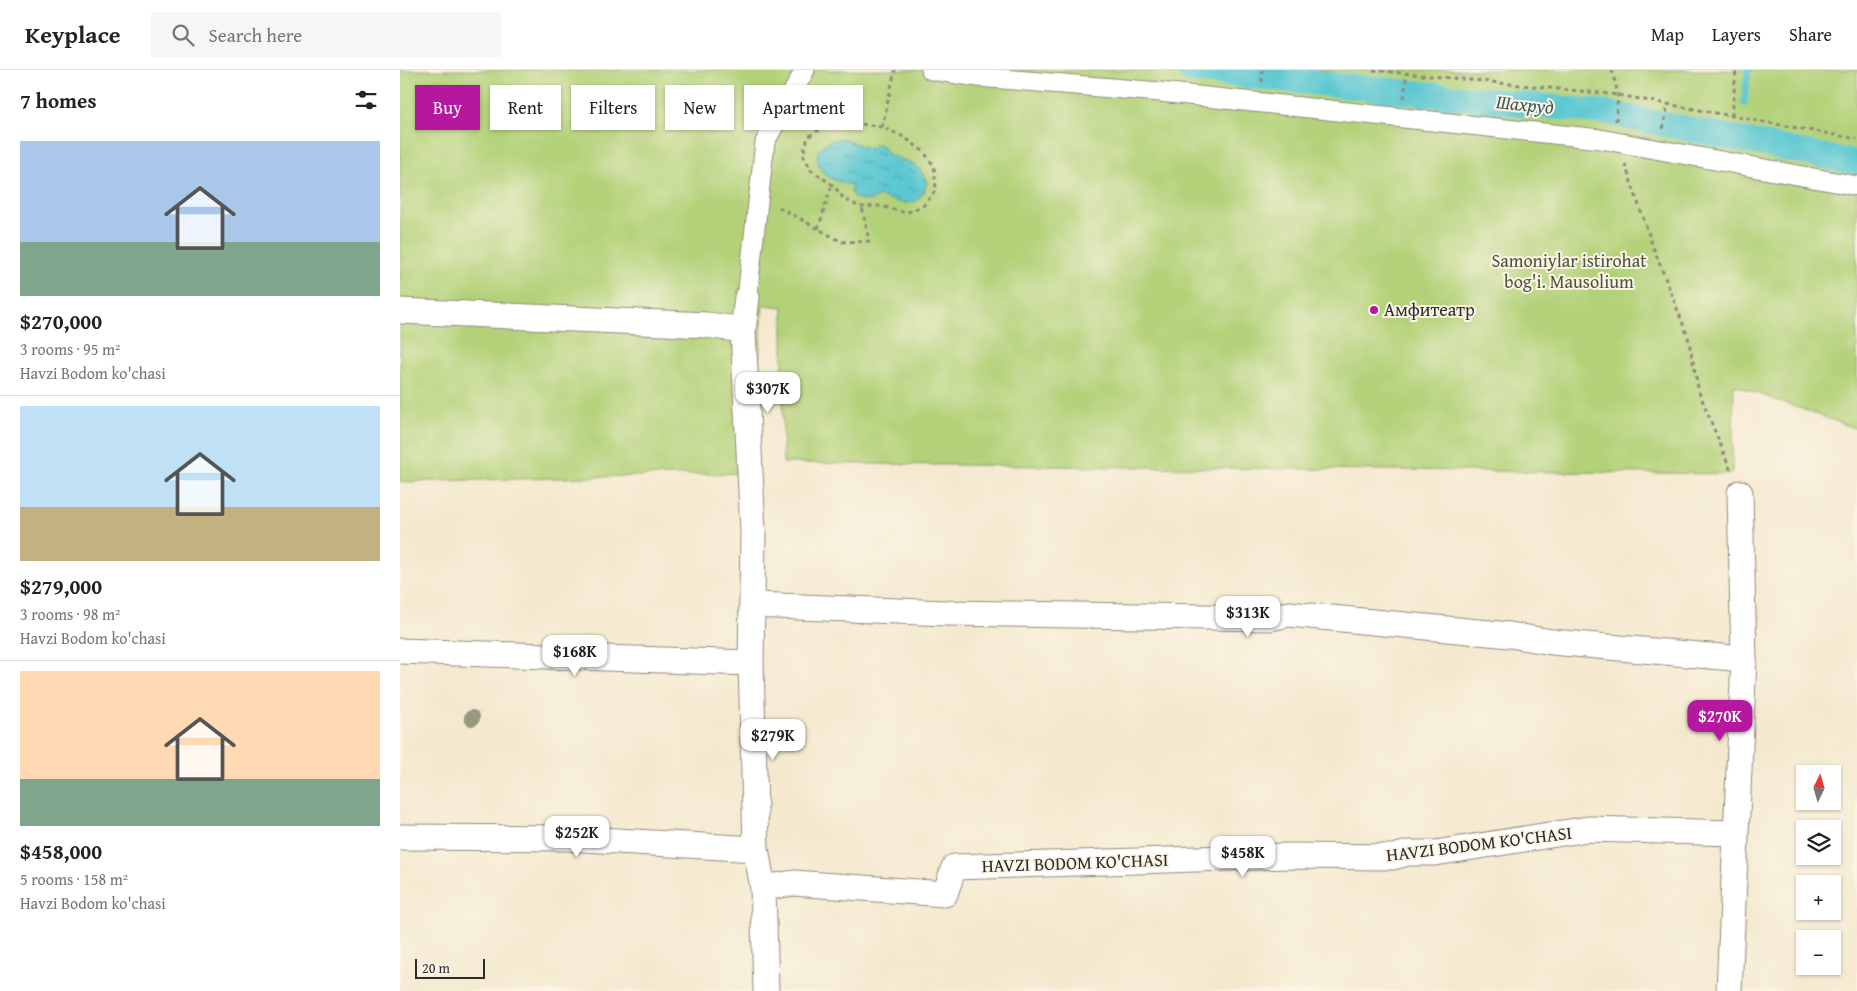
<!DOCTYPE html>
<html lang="en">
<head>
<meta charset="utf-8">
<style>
  body { margin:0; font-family:"Gentium Book Plus",serif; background:#f6f6f6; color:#222; height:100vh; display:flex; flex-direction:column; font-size:19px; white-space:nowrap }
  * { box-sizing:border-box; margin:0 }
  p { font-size:16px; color:#767676 }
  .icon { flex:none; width:28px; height:28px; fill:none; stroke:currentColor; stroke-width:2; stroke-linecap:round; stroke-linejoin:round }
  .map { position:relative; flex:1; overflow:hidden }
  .side { display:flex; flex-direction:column; background:#fff; width:400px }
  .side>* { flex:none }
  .hud { position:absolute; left:15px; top:15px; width:475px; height:45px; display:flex; gap:10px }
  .needle { width:32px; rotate:5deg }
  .tools { position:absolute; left:1396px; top:695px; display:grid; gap:10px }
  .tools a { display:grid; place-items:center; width:45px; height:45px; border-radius:0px; background:#fff; box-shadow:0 1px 4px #0004; font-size:25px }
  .scale { position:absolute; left:15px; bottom:12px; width:70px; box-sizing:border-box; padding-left:5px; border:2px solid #2b2b2b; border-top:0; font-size:14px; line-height:18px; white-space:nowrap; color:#2b2b2b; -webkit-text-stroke:4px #fcf5e5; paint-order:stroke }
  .price { position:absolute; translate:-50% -42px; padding:0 11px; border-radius:10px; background:#fff; color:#222; font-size:16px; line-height:32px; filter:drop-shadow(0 1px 2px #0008) }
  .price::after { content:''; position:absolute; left:50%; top:30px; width:15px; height:11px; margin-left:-8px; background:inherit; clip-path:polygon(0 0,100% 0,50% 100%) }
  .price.on { background:#b5179e; color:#fff }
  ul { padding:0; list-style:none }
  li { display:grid; align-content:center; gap:10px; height:265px; padding:0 20px }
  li+li { border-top:1px solid #e0e0e0 }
  li span { display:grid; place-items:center; height:155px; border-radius:0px; color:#555 }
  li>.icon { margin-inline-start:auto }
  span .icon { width:90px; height:90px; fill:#fffc; stroke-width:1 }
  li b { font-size:21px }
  h2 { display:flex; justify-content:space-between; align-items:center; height:60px; padding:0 20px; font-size:21px }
  .tag { padding:0 18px; border-radius:0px; background:#fff; box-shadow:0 1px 4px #0004; font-size:18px; line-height:45px }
  .tag.on { background:#b5179e; color:#fff }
  header { display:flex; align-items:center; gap:30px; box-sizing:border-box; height:70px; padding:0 25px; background:#fff; border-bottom:1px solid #e0e0e0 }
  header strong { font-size:24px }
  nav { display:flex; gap:28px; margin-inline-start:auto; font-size:18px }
  .search { width:350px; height:45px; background:#f6f6f6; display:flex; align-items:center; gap:12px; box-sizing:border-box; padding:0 18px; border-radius:0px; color:#767676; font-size:19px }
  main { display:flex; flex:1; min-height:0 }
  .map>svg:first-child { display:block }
</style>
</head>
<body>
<header>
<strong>Keyplace</strong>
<div class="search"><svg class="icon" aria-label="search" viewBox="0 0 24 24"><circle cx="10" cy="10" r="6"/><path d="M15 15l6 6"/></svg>Search here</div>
<nav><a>Map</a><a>Layers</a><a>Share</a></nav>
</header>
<main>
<section class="side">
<h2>7 homes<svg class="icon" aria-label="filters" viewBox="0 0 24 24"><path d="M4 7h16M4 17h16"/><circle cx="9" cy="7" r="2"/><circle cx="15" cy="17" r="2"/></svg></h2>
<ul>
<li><span style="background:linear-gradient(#a9c7e8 65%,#7fa58c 0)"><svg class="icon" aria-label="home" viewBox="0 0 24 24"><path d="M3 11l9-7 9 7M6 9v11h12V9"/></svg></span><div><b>$270,000</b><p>3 rooms · 95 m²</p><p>Havzi Bodom ko'chasi</p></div></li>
<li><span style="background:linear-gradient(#bfe0f5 65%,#c2b280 0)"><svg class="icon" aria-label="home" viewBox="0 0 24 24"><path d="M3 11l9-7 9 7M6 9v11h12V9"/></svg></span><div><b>$279,000</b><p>3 rooms · 98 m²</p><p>Havzi Bodom ko'chasi</p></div></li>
<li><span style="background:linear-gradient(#ffd9b3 70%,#7fa58c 0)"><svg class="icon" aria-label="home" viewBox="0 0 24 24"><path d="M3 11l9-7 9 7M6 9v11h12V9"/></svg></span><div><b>$458,000</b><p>5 rooms · 158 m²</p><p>Havzi Bodom ko'chasi</p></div></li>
</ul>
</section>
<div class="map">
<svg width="1457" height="921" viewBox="0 0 1457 921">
  <defs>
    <pattern id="water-ripples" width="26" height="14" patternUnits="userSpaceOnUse" patternTransform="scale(1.25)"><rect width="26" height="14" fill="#5bc8d2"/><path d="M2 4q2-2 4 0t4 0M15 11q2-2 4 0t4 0" fill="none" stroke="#4ba3ab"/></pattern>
  </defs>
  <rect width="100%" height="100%" fill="#fcf5e5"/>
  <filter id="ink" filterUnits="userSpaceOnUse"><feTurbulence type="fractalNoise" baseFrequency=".02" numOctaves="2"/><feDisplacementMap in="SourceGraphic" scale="10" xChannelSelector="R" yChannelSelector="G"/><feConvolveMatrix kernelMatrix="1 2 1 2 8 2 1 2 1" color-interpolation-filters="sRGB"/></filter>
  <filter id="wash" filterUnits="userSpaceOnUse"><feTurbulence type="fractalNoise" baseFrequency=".0096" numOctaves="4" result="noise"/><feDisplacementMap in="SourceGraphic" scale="20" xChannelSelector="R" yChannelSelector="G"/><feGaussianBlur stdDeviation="1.12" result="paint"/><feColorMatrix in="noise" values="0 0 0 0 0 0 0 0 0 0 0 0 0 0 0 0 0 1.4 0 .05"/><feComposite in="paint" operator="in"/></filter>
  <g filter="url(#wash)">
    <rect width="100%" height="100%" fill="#f4e9cf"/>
    <polygon fill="#b2d178" stroke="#6e7e52" points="0,0 1457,0 1457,359 1334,315 1332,404 383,393 383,237 363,235 352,403 0,412"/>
    <path fill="url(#water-ripples)" stroke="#437a7e" d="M440,68l30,11 5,-5 6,1 7,9 27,11 7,8 5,9c-8,30 -25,21 -48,14 -10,7 -15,5 -25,2l-3,-7 1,-6c-8,-2 -17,-4 -23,-8 -5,-3 -8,-8 -10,-12 -7,-16 8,-24 21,-27z"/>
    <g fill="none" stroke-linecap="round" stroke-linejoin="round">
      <g stroke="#5bc8d2" stroke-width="7">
        <polyline points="1344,33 1348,0"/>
        <polyline points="1341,70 1342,66"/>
      </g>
      <polyline stroke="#5bc8d2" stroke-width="25" points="790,0 1203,42 1457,93"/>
    </g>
  </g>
  <g filter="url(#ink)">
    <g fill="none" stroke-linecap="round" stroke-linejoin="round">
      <g stroke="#908a7d" stroke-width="21">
        <g id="pedestrian">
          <polyline points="531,0 578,7 760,22 1200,69 1457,116"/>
          <polyline points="347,227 365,72 405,0"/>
        </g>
      </g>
      <g stroke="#908a7d" stroke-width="27">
        <g id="minor">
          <polyline points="347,227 343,260 353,461 351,593 356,779 363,818 366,921"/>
          <polyline points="0,241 307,255 343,260"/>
          <polyline points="353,535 546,543 870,548 889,544 1110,565 1152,572 1344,589"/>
          <polyline points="0,581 351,593"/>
          <polyline points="0,767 166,768 356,779"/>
          <polyline points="363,818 394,813 545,824 554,797 888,786 993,787 1008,783 1035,783 1188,759 1336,763"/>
          <polyline points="1329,921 1344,589 1340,423"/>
        </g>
      </g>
      <g stroke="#908a7d" stroke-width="3" stroke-dasharray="4 4" stroke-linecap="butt">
        <polyline points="973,0 1218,25 1457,69"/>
        <polyline points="1212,0 1218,25 1216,51"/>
        <polyline points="862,12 862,0"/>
        <polyline points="1004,28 1007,3"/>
        <polyline points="407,36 426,56"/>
        <polyline points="1332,46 1336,0"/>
        <polygon points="454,53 482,57 504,67 523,81 534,96 536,120 524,135 506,143 481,136 460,137 444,129 434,116 411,100 403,84 408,67 428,54"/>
        <polyline points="482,57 495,0"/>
        <polyline points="1263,59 1268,34"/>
        <polyline points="1225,94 1252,174 1288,267 1299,322 1331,401"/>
        <polyline points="379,137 442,172 469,171 462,137"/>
        <polyline points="418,159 432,114"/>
      </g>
      <use href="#pedestrian" stroke="#fff" stroke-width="19"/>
      <use href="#minor" stroke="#fff" stroke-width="25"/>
    </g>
    <circle fill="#98977f" cx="72" cy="648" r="8"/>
  </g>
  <circle fill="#b5179e" stroke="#fcf5e5" stroke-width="2" cx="974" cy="240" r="5"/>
  <g text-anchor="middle" stroke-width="4" stroke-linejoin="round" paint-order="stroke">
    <g font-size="18" fill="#4d543e" stroke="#fcf5e5">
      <text x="1169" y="197">Samoniylar istirohat<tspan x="1169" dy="21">bog'i. Mausolium</tspan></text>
    </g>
    <g font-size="18" fill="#2b2b2b" stroke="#fcf5e5" text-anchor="start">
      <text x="984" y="246">Амфитеатр</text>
    </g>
    <g font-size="18" fill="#2b2b2b" stroke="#fcf5e5">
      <text transform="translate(1079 774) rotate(-7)" y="6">HAVZI BODOM KO'CHASI</text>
      <text transform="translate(675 793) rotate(-2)" y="6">HAVZI BODOM KO'CHASI</text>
    </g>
    <g font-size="19" font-style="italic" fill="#395a5d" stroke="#fcf5e5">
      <text transform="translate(1125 34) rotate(6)" y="7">Шахруд</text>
    </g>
  </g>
</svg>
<div class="tools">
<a><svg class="needle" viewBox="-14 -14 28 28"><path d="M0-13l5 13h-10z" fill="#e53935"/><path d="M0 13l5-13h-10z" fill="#767676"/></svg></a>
<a><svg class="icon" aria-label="layers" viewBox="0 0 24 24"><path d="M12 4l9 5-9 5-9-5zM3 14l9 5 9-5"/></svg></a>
<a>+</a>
<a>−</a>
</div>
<div class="scale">20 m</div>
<b class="price" style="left:368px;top:344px">$307K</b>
<b class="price" style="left:848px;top:568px">$313K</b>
<b class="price" style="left:175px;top:607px">$168K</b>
<b class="price on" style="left:1320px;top:672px">$270K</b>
<b class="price" style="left:373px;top:691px">$279K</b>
<b class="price" style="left:177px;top:788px">$252K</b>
<b class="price" style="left:843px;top:808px">$458K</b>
<div class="hud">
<a class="tag on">Buy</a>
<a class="tag">Rent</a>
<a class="tag">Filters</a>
<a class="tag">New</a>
<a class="tag">Apartment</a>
</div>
</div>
</main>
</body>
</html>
